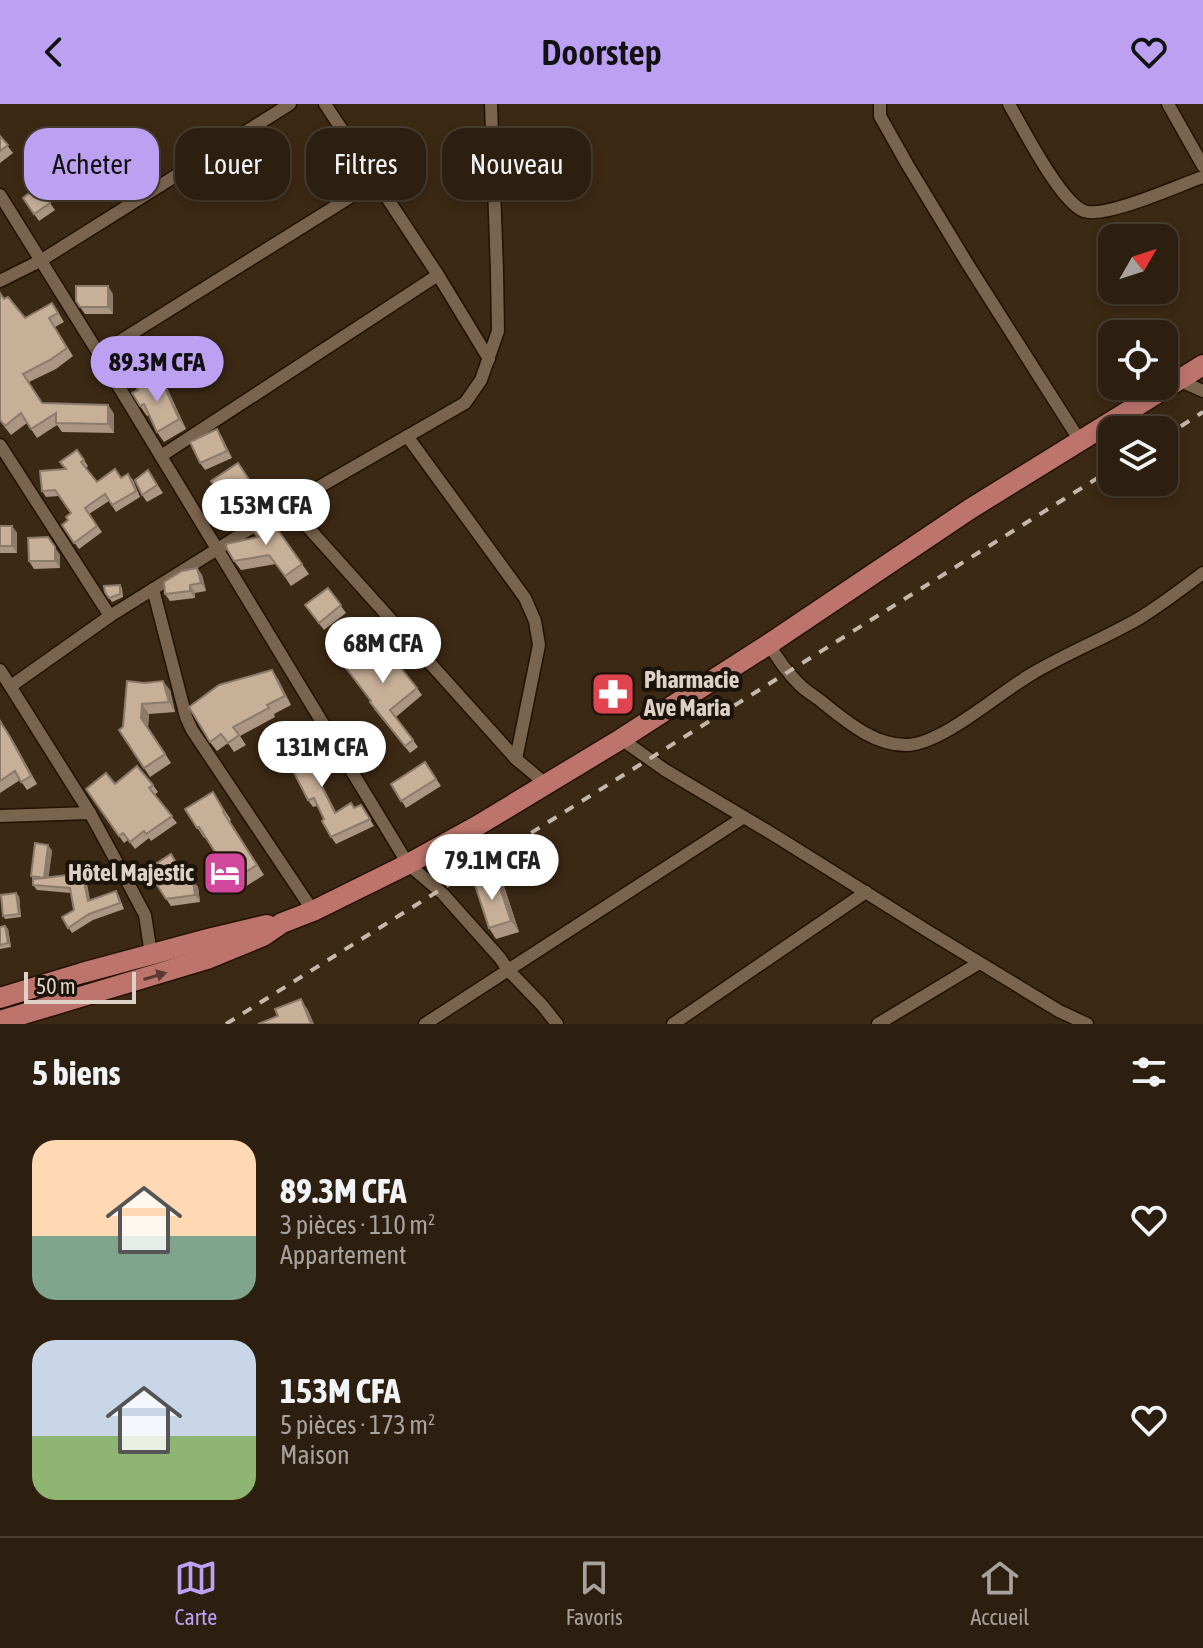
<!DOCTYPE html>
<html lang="fr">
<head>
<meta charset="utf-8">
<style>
  body { margin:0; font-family:"Asap Condensed",sans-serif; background:#352718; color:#f1f3f6; height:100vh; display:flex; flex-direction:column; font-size:30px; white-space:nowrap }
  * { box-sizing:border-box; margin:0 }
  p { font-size:26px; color:#a7a29e }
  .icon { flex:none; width:44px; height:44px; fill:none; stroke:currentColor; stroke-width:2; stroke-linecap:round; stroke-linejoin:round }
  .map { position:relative; height:920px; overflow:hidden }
  .sheet { display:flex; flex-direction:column; background:#2d1f0f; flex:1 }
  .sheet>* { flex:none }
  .banner { position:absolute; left:24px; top:24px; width:800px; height:72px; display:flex; gap:16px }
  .needle { width:52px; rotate:51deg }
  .controls { position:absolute; left:1098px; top:120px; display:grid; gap:16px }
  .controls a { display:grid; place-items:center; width:80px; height:80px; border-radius:16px; background:#2d1f0f; box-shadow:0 4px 12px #0003,0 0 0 2px #483d2f; font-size:40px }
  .scale { position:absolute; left:24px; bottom:20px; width:112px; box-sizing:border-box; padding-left:8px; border:4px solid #ded1c5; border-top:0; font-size:22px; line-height:28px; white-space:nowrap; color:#ded1c5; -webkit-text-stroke:6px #1c140b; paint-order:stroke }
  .price { position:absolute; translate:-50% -68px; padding:0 18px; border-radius:28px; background:#fff; color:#222; font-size:26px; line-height:52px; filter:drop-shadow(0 2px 4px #0008) }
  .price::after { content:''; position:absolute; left:50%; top:48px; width:24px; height:18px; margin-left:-12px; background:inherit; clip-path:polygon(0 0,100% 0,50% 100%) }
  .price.on { background:#bca0f2; color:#111 }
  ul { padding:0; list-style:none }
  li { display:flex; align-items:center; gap:24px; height:200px; padding:0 32px }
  li span { display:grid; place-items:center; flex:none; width:224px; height:160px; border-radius:24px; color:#555 }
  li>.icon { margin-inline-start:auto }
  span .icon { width:96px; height:96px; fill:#fffc; stroke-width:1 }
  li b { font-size:34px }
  h2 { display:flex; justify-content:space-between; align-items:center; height:96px; padding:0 32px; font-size:34px }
  .tag { padding:0 28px; border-radius:24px; background:#2d1f0f; box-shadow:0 4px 12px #0003,0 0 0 2px #483d2f; font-size:28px; line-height:72px }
  .tag.on { background:#bca0f2; color:#111 }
  header { display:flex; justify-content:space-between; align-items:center; height:104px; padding:0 32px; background:#bca0f2; color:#111; font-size:36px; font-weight:600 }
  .tabs { display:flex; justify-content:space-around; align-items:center; height:112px; border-top:2px solid #483d2f; background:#2d1f0f; font-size:22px; color:#a7a29e }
  .tabs a { display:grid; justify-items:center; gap:4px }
  .tabs .on { color:#bca0f2 }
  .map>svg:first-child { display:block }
</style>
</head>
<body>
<header><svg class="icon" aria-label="back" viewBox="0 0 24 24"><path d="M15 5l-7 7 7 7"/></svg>Doorstep<svg class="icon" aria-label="heart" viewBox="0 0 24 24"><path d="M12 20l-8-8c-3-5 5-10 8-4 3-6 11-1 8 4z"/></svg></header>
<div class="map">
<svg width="1203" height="920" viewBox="0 0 1203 920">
  <rect width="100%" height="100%" fill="#3c2914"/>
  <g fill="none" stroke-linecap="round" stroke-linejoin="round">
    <g stroke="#210" stroke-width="15">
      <g id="minor">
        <polyline points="325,0 438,171 489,255"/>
        <polyline points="880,0 880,12 907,60 967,159 1080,337"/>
        <path d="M1009,0c13,23 52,99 75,107 21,8 95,-26 119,-34"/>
        <polyline points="1168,0 1203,62"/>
        <polyline points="0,91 99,250 408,760 443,790 500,854 508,866 542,901 557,920"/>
        <polyline points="0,177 40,157 290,0"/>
        <polyline points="99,250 376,77"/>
        <polyline points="1178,276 1203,287"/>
        <polyline points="407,332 525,494 535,517 539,541 516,655"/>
        <polyline points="0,341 110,512"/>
        <polyline points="161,352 438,171"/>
        <polyline points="288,401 516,655 547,681"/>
        <polyline points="153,485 186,613 192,626 313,807"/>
        <path d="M769,540c8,14 18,28 29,39 7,8 17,13 24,19 25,20 53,44 86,43 35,-2 90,-51 122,-70 35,-21 73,-36 108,-56 23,-14 44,-30 65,-46"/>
        <polyline points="0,566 90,709 127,777 145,811 151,850"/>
        <polyline points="11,582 110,512 288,401 465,299 481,276 498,227 497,167 491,0"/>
        <polyline points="621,635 665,666 774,731 934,831 1059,907 1087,920"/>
        <polyline points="0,712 90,709"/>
        <polyline points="425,920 744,713"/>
        <polyline points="673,920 866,788"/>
        <polyline points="878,920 979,859"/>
      </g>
    </g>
    <g stroke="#210" stroke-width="23">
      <g id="trunk">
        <polyline points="0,894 82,869 208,835 267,821"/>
        <polyline points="0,917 207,855 263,832 282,819 313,807 408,760 477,722 621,635 769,540 970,405 1203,261"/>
      </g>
    </g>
    <use href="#minor" stroke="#7a644e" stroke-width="12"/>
    <use href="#trunk" stroke="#bc746c" stroke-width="20"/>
    <g stroke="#c5b7aa" stroke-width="4" stroke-dasharray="10 10" stroke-linecap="butt">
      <polyline points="1164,333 1203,308"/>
      <polyline points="226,920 1112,365"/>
    </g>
  </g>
  <g fill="#ac9683">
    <polygon points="0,32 13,49 0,59"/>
    <polygon points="38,82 55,106 39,117 23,94"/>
    <polygon points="113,190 113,210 85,210 76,197"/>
    <polygon points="4,195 25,214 58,208 64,218 55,223 73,252 56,265 29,278 42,299 108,301 114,310 114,329 62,328 57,321 37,334 27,319 11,331 0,317"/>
    <polygon points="167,284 186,325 164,338 157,328 149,311 147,312 140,302"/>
    <polygon points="217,325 222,333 232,354 205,366 200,359"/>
    <polygon points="77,346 88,362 86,364 97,378 121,374 128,370 133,376 140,393 116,408 109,397 89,410 102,428 79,445 62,421 68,416 71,409 59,392 46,393 42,387 66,365"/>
    <polygon points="238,359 267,403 239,421 231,410"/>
    <polygon points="148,366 163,389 147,398 142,391"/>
    <polygon points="267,411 309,470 291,482 276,460 241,466 234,457 258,433"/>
    <polygon points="0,422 12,422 17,429 17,449 0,449"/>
    <polygon points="60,451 60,464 34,465 29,457"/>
    <polygon points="197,464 202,471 206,487 195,489 195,494 170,497 165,490"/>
    <polygon points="120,481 122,484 123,493 112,498 105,488"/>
    <polygon points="328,484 346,509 324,526 305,501"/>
    <polygon points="278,575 291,601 274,610 275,613 240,632 246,641 234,648 228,639 217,647 210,638"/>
    <polygon points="127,577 170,586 175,608 149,610 148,623 171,659 150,673 119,626 123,623"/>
    <polygon points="417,584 422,591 396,613 418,643 410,649 374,605"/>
    <polygon points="0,617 16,642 37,680 27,686 20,676 0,689"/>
    <polygon points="321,634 326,641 332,657 313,663 336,708 354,704 361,701 374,722 336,740 331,733 324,715 317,702 313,703 308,696 291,663"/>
    <polygon points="425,658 441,682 406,704 391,680"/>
    <polygon points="115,680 153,681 158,688 154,691 177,719 151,737 149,734 135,745 128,736 124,739 86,685"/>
    <polygon points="213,688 231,716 230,717 264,771 240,786 206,733 204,734 185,705"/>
    <polygon points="533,737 543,750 533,758 523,745"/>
    <polygon points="48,741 52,747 48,773 82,769 86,775 90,796 116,787 119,792 124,805 93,816 72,829 62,813 74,806 71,789 37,786 33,781 33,775 31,772"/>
    <polygon points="171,750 181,765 167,774 157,759"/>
    <polygon points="157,781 198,783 200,798 171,802"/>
    <polygon points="504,782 519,828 496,835 489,824"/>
    <polygon points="19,792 21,813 5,815 3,812"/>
    <polygon points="5,822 8,825 11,843 0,845 0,823"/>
  </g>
  <g fill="#8c7a6a">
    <polygon points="108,182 113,190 113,210 108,203"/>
    <polygon points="160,273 167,284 186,325 179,315"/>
    <polygon points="108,301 114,310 114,329 108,320"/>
    <polygon points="217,325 222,333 232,354 227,347"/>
    <polygon points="12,422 17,429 17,449 12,442"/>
    <polygon points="48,433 60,451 60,464 55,457"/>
    <polygon points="197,464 202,471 206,487 201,479"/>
    <polygon points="190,481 195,489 195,494 190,487"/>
    <polygon points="272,566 278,575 291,601 285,592"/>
    <polygon points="163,577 170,586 175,608 169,598"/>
    <polygon points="142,600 149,610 148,623 171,659 141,614"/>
    <polygon points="0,617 16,642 37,680 31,672"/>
    <polygon points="321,634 326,641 332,657 327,650"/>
    <polygon points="308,656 313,663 339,716 335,709"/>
    <polygon points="48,741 52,747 48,779 44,774"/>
    <polygon points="82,769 86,775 91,802 88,797"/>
    <polygon points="496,772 504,782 519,828 511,817"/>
    <polygon points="193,776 198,783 200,798 195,791"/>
    <polygon points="16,789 19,792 21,813 19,810"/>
    <polygon points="5,822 8,825 11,843 8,839"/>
    <polygon points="301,895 308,906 314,920 311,920"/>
  </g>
  <g fill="#c8af98" stroke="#8c7a6a" stroke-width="2">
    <polygon points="0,32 8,41 0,47"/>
    <polygon points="38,82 50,99 34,110 23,94"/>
    <polygon points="76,182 108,182 108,203 80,203 76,197"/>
    <polygon points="0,189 4,195 8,193 25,214 52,199 58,209 49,214 67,244 50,256 23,270 42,299 108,301 108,320 56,319 56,309 31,325 21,309 5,322 0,316"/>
    <polygon points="160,273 179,315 157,328 144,300 140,302 132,289 138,286 137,284"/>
    <polygon points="217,325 227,347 200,359 190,338"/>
    <polygon points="77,346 84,356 81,358 97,378 115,365 121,374 128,370 136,387 112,401 105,390 85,404 97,422 74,439 62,421 68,416 66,413 71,409 55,386 42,387 40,367 66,365 60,358"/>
    <polygon points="238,359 260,392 231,410 211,377"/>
    <polygon points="148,366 157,381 142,391 135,376"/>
    <polygon points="267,411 302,460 285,472 269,451 234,457 227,445 226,440 258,433 249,422"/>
    <rect x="0" y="422" width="12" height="20"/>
    <polygon points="48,433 55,443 55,457 29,457 28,434"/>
    <polygon points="197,464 201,479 190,481 190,487 165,490 164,478 182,467"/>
    <polygon points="120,481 120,490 109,494 105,488 104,482"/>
    <polygon points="328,484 341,501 319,519 305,501"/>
    <polygon points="380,538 417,584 390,606 413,636 405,642 370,598 371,597 346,564"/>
    <polygon points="272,566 285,592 267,601 269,604 233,623 239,631 228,639 221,630 210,638 189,603 219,581"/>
    <polygon points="127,577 144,579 163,577 169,598 142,600 141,614 165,650 144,664 119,626 123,623"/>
    <polygon points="0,617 10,633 31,672 21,678 15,667 0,677"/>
    <polygon points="321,634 327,650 308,656 335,709 351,699 354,704 361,701 370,715 331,733 322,717 324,715 314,694 308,696 291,663 286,645"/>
    <polygon points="425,658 436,675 401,697 391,680"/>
    <polygon points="137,662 153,681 149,684 172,712 146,730 144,727 130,738 123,729 119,732 86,685 106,669 115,680"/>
    <polygon points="213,688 224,707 223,708 257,761 233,776 199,723 197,724 185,705"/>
    <polygon points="533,737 541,746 530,754 523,745"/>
    <polygon points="35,739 48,741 44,774 82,769 88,797 116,787 120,799 89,810 68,824 62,813 74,806 70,784 33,781 33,775 44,774 31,772"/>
    <polygon points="171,750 178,762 165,770 157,759"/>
    <polygon points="496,772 511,817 489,824 474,778"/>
    <polygon points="193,776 195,791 166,795 157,781"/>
    <polygon points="16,789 19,810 3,812 1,791"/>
    <polygon points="5,822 8,839 0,841 0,823"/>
    <polygon points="301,895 311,920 258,920 278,912 275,905"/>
  </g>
  <defs><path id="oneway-solid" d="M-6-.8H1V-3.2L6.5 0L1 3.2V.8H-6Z" transform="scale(2)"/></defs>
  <use fill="#5c3a32" href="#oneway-solid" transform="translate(155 872) rotate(-17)"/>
  <defs>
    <g id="pharmacy-square" transform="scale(2.3)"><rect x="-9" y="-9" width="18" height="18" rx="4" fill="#e0444e" stroke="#1c140b"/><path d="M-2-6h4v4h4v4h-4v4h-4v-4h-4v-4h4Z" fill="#fff"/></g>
    <g id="hotel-square" transform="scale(2.3)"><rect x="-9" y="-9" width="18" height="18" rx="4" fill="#d1479c" stroke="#1c140b"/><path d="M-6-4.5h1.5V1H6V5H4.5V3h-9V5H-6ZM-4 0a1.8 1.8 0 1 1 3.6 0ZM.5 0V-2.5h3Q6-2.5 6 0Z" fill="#fff"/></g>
  </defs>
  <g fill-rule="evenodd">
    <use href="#pharmacy-square" x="613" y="590"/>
    <use href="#hotel-square" x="225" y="769"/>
  </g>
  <g text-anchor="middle" stroke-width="8" stroke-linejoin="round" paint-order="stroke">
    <g font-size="24" font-weight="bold" fill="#ded1c5" stroke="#1c140b" text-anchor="start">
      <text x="644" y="584">Pharmacie<tspan x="644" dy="28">Ave Maria</tspan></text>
      <text x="194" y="777" text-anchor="end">Hôtel Majestic</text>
    </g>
  </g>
</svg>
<div class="controls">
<a><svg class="needle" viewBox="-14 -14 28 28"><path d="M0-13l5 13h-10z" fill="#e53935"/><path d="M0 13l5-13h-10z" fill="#a7a29e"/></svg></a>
<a><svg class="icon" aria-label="locate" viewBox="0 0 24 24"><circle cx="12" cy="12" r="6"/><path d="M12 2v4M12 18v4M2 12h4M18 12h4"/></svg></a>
<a><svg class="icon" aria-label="layers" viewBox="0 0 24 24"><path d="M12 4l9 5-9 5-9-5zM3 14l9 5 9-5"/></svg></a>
</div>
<div class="scale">50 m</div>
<b class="price on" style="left:157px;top:300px">89.3M CFA</b>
<b class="price" style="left:266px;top:443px">153M CFA</b>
<b class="price" style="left:383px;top:581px">68M CFA</b>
<b class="price" style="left:322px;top:685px">131M CFA</b>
<b class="price" style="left:492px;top:798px">79.1M CFA</b>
<div class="banner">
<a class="tag on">Acheter</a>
<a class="tag">Louer</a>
<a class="tag">Filtres</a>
<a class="tag">Nouveau</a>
</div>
</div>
<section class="sheet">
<h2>5 biens<svg class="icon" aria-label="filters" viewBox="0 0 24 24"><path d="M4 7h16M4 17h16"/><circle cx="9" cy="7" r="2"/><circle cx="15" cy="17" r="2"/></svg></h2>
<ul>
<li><span style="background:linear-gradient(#ffd9b3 60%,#7fa58c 0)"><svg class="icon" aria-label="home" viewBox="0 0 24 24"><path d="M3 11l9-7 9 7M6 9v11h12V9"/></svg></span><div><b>89.3M CFA</b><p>3 pièces · 110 m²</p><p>Appartement</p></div><svg class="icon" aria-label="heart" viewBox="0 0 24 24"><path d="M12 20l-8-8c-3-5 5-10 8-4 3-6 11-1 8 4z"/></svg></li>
<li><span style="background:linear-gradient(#c9d6e8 60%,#8fb573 0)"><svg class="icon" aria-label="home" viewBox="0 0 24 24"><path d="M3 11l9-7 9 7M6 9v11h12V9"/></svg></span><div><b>153M CFA</b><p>5 pièces · 173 m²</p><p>Maison</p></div><svg class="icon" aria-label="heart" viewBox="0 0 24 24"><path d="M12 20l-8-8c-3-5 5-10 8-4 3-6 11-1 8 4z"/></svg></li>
</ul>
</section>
<nav class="tabs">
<a class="on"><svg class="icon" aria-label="map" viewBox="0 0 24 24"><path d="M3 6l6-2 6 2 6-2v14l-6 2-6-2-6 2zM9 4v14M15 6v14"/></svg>Carte</a>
<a><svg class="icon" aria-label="saved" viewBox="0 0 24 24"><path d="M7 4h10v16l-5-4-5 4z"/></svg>Favoris</a>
<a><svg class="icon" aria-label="home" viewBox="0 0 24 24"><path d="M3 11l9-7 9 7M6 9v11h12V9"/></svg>Accueil</a>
</nav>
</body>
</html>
